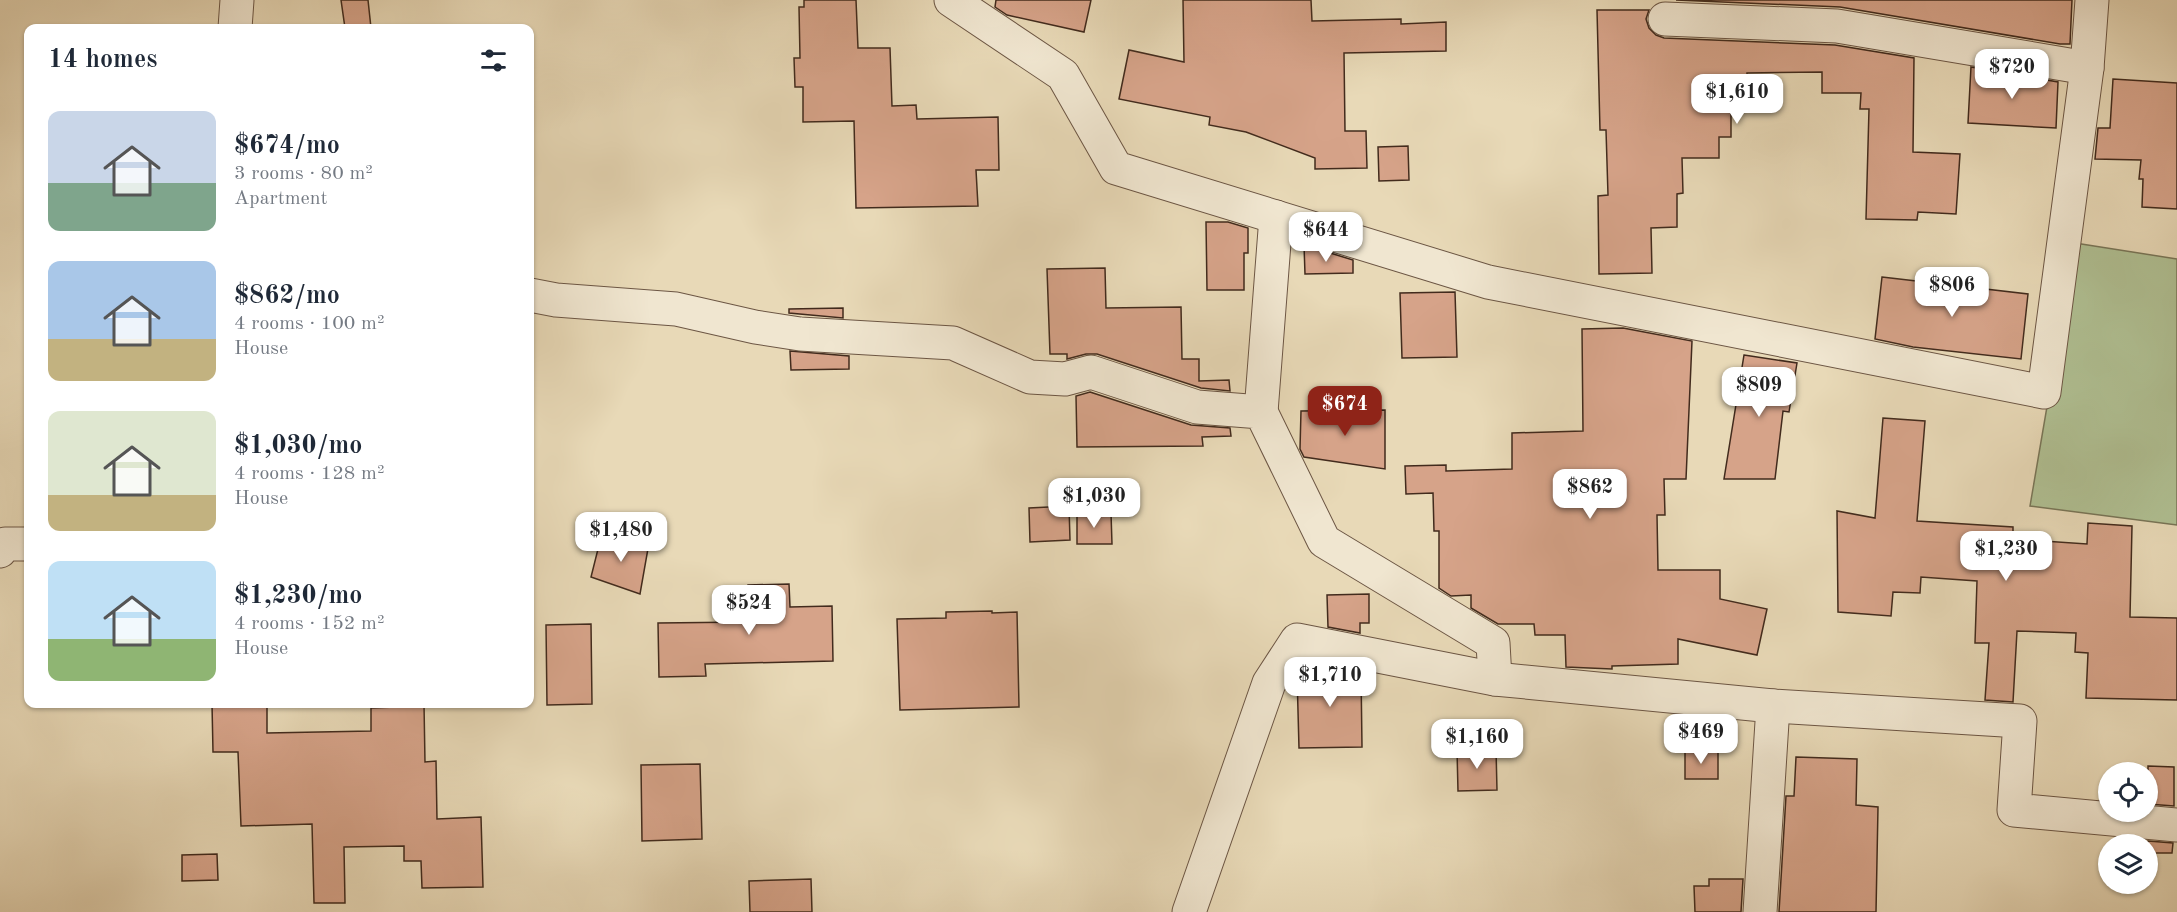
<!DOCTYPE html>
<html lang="en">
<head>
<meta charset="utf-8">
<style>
  body { margin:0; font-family:"Old Standard TT",serif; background:#f6f6f7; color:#1f2937; height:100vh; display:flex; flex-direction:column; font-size:22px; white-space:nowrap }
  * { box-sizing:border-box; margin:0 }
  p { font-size:20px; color:#747a83 }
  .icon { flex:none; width:33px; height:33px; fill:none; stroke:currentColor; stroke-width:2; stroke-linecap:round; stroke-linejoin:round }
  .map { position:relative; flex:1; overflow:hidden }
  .side { position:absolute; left:24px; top:24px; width:510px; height:684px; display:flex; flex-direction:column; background:#fff; border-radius:12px; box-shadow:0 2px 4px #0004 }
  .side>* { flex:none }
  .tools { position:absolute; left:2098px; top:762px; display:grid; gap:12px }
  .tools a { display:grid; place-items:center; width:60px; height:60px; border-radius:50%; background:#fff; box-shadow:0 2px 4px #0004; font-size:30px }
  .price { position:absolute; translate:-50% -51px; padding:0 14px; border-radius:12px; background:#fff; color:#222; font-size:20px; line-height:39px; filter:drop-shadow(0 2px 3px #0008) }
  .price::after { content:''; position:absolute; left:50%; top:36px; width:18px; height:14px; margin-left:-9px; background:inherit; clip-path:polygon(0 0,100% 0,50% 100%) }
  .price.current { background:#8f2418; color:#fff }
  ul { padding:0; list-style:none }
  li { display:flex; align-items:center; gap:18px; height:150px; padding:0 24px }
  li span { display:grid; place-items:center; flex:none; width:168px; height:120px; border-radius:12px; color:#555 }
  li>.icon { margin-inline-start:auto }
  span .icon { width:72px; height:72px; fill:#fffc; stroke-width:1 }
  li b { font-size:26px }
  h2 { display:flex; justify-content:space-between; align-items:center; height:72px; padding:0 24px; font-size:26px }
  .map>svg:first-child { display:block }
</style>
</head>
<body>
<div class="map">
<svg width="2177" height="912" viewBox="0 0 2177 912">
  <rect width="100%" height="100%" fill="#e8d9b7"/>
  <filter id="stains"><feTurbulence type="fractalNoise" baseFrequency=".00333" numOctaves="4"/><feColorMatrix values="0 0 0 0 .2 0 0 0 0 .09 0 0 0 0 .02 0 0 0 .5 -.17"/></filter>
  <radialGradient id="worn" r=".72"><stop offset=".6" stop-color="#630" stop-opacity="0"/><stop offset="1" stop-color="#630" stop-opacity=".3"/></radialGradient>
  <polygon fill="#b0c093" stroke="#797658" stroke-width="1.5" points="2075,243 2177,259 2177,525 2030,506"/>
  <g fill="#d6a389" stroke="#422b1d" stroke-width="1.5">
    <polygon points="341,0 368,0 371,28 345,28"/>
    <polygon points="804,0 856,0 858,48 890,48 892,106 916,105 917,119 998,117 999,170 976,170 978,206 856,208 854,121 803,122 803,87 795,87 794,58 800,58 799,7 804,7"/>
    <polygon points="996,0 1091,0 1084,32 1007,15 995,7"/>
    <polygon points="1183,0 1311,0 1312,21 1401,19 1401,24 1446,22 1446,51 1344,53 1345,131 1366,131 1367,168 1315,169 1315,158 1246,132 1209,125 1210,117 1119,99 1129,50 1184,62"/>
    <polygon points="1676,0 2072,0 2070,44 2060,44 1840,7"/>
    <polygon points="1649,10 1646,19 1649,28 1656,35 1664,38 1835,45 1914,58 1913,152 1960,154 1956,214 1918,212 1917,220 1866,219 1869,109 1860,109 1861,93 1822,93 1822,72 1747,73 1747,107 1731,107 1731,137 1719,137 1719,158 1682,158 1683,193 1677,194 1677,227 1651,228 1652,273 1599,274 1598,196 1608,195 1606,130 1600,130 1597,10"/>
    <polygon points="1971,67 2058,82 2056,128 1968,123"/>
    <polygon points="2113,79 2177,83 2177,209 2142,207 2143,179 2139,179 2141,160 2095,159 2098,128 2110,128"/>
    <polygon points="1408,146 1409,180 1379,181 1378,147"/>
    <polygon points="1206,222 1228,222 1248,228 1248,253 1244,253 1244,290 1207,290"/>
    <polygon points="1304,245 1353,260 1353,273 1305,274"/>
    <polygon points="1105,268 1106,308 1181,307 1182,359 1199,359 1199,381 1229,380 1230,391 1201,388 1097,354 1086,354 1067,359 1067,354 1050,354 1047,269"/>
    <polygon points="1882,277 2028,294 2021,359 1913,347 1875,339"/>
    <polygon points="1455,292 1457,357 1402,358 1400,293"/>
    <polygon points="843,308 843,318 789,313 789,309"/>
    <polygon points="1623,328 1692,341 1686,479 1664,479 1665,515 1657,515 1658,570 1720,570 1720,599 1767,609 1757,655 1678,639 1678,664 1612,666 1612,669 1566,667 1565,635 1535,635 1534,624 1498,624 1471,608 1471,595 1451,596 1439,588 1439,531 1434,531 1433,493 1406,494 1405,466 1446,465 1446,471 1512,469 1512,433 1583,431 1582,329"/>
    <polygon points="790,351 849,356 849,369 791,370"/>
    <polygon points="1744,355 1797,363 1789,412 1783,411 1775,479 1724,479"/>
    <polygon points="1090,392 1191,425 1230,428 1231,436 1202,437 1203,446 1077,447 1076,396"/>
    <polygon points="1385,410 1385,469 1304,457 1300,449 1301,411"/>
    <polygon points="1883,418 1925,421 1917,521 2013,527 2013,539 2087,544 2088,523 2132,526 2130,617 2177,618 2177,700 2086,698 2088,653 2075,652 2076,633 2017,631 2013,702 1985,700 1989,643 1975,643 1977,581 1921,577 1920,593 1893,592 1891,616 1838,612 1837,511 1875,518"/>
    <polygon points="1069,506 1070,540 1030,542 1029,508"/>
    <polygon points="1111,513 1112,544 1077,544 1077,515"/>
    <polygon points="601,537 649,543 640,594 591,577"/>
    <polygon points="789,584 790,607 832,606 833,661 705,664 706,676 659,677 658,623 748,622 748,585"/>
    <polygon points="1369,594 1369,623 1360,623 1360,633 1328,627 1327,595"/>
    <polygon points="992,611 992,613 1017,612 1019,707 900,710 897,619 946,618 946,612"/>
    <polygon points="591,624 592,704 547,705 546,625"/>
    <polygon points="1328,665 1361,672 1362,747 1299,748 1297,674 1300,670 1329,669"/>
    <polygon points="212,704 267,704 267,733 371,731 371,708 395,707 395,704 424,704 425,762 436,761 437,819 481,817 483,887 422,888 421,861 404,861 404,846 344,847 345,903 314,903 312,824 241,826 238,752 213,752"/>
    <polygon points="1496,749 1497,790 1458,791 1457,750"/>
    <rect x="1685" y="751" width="33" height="28"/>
    <polygon points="1796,757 1857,759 1856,805 1878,807 1876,912 1779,912 1786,796 1794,796"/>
    <polygon points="700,764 702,839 642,841 641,765"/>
    <polygon points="2148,766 2174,767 2174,806 2148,804"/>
    <polygon points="2148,841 2173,843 2172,853 2148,853"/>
    <polygon points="217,854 218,880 182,881 182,855"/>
    <polygon points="811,879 812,912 750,912 749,881"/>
    <polygon points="1709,879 1743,879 1741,912 1695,912 1694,886 1709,886"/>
  </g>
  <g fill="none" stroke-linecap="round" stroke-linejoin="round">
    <g stroke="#6c5644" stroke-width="35">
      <g id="minor">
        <polyline points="951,0 1063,75 1116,168 1488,282 2044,392 2087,68 2092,0"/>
        <polyline points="1665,19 1837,26 2087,68"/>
        <polyline points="235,28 237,0"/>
        <polyline points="530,295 556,300 676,309 755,327 800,334 953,343 1030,377 1065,379 1091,372 1197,407 1261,412 1324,541 1493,643 1495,679"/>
        <polyline points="1261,412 1276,217"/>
        <polyline points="0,551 5,544 28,544"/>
        <polyline points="1773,706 2020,721 2014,810 2177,825"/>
        <polyline points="1189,912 1269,683 1297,640 1495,679 1773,706 1760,912"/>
      </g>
    </g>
    <use href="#minor" stroke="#f0e6d0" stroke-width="33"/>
  </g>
  <rect width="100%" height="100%" filter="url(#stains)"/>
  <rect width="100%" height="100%" fill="url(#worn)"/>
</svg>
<div class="tools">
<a><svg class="icon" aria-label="locate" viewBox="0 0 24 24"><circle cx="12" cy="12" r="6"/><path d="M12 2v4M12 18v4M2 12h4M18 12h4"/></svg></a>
<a><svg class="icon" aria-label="layers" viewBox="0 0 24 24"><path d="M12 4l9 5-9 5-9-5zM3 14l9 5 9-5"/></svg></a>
</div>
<b class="price" style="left:2012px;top:100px">$720</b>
<b class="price" style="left:1737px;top:125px">$1,610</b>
<b class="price" style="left:1326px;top:263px">$644</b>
<b class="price" style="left:1952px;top:318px">$806</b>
<b class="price" style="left:1759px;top:418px">$809</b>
<b class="price current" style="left:1345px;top:437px">$674</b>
<b class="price" style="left:1590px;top:520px">$862</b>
<b class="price" style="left:1094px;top:529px">$1,030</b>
<b class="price" style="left:621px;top:563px">$1,480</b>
<b class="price" style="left:2006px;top:582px">$1,230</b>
<b class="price" style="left:749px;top:636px">$524</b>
<b class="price" style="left:1330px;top:708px">$1,710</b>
<b class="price" style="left:1701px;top:765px">$469</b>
<b class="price" style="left:1477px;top:770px">$1,160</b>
<section class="side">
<h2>14 homes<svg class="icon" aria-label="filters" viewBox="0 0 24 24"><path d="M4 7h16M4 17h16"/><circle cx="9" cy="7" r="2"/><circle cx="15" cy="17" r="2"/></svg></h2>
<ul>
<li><span style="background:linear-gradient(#c9d6e8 60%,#7fa58c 0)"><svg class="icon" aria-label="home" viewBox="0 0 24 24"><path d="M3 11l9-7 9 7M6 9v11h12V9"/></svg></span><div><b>$674/mo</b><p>3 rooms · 80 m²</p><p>Apartment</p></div></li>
<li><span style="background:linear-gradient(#a9c7e8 65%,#c2b280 0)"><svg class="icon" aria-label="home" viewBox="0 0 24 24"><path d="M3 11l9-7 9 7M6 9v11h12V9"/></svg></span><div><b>$862/mo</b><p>4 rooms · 100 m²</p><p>House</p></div></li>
<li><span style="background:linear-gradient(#dfe7d0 70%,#c2b280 0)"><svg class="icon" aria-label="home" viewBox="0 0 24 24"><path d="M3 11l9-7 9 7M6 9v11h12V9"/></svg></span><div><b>$1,030/mo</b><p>4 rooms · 128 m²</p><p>House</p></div></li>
<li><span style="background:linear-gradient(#bfe0f5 65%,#8fb573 0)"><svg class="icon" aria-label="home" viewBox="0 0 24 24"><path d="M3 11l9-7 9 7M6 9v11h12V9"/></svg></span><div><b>$1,230/mo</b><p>4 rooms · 152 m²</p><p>House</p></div></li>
</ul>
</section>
</div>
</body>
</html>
